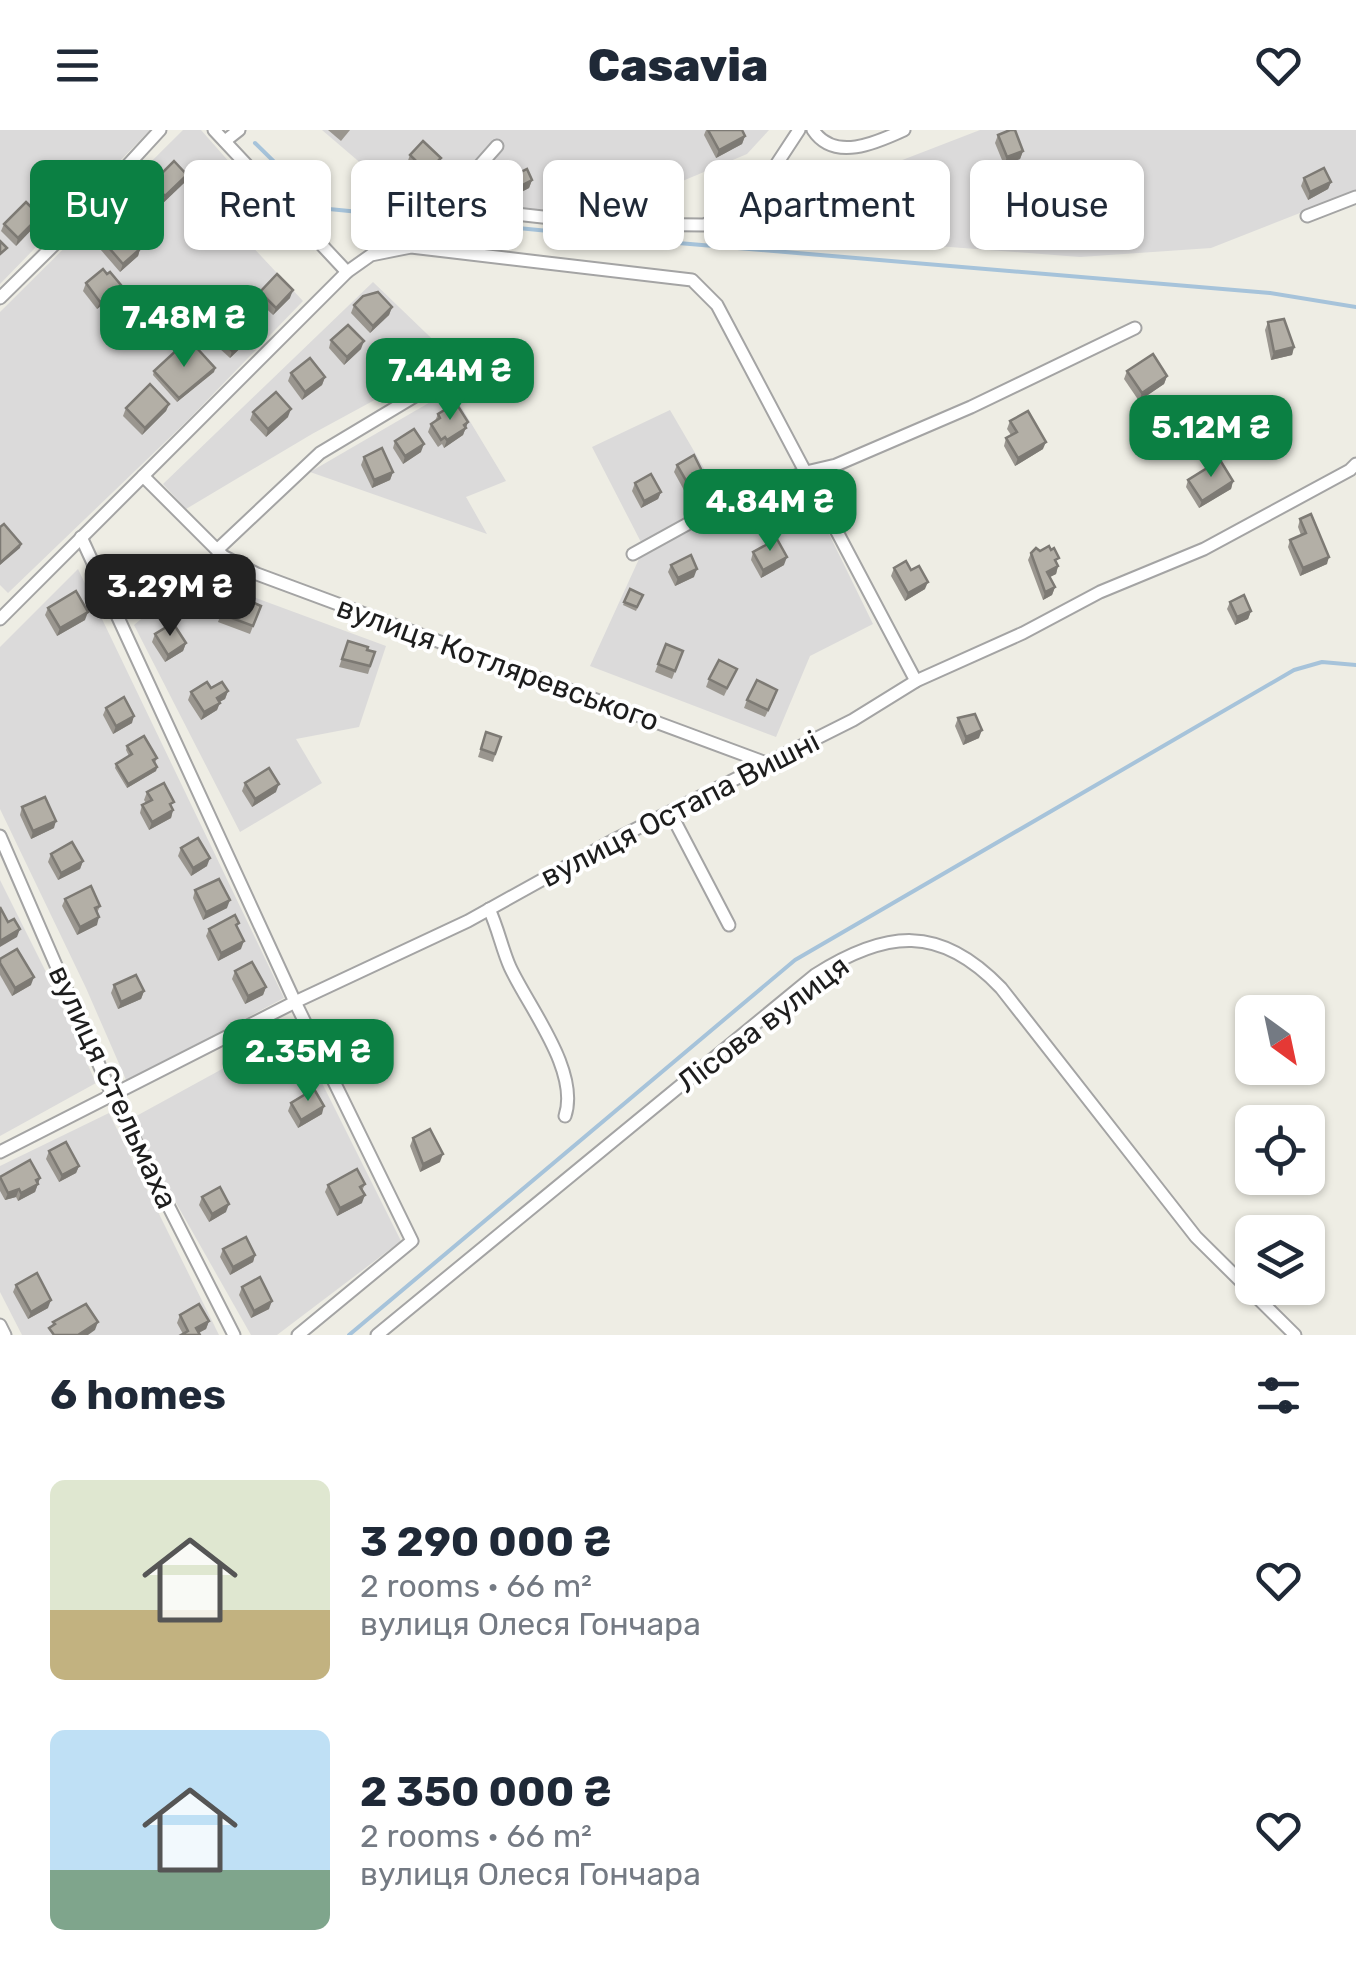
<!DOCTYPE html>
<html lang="en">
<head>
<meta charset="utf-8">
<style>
  body { margin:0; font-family:Rubik,sans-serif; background:#f6f6f7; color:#1f2937; height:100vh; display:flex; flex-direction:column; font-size:38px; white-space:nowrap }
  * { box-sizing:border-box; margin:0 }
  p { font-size:32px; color:#747a83 }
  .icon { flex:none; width:55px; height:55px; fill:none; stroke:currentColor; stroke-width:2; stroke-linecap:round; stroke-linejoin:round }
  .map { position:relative; height:1205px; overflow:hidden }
  .sheet { display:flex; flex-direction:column; background:#fff; flex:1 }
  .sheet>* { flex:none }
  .banner { position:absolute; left:30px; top:30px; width:1298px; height:90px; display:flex; gap:20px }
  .needle { width:65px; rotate:147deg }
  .tools { position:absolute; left:1235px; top:865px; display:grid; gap:20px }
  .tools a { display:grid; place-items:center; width:90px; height:90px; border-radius:15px; background:#fff; box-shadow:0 2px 8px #0004; font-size:50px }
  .price { position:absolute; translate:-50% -85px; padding:0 22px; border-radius:20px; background:#0b8043; color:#fff; font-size:32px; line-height:65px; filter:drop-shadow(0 2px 5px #0008) }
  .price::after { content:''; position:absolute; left:50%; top:60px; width:30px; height:22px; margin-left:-15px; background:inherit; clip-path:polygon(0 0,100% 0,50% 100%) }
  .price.active { background:#222; color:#fff }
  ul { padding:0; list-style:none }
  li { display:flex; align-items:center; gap:30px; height:250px; padding:0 50px }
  li span { display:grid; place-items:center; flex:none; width:280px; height:200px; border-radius:15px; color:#555 }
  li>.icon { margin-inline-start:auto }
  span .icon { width:120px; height:120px; fill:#fffc; stroke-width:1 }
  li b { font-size:42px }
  h2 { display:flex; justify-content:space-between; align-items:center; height:120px; padding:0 50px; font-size:42px }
  .chip { padding:0 35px; border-radius:15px; background:#fff; box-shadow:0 2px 8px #0004; font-size:35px; line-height:90px }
  .chip.active { background:#0b8043; color:#fff }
  header { display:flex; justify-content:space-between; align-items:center; height:130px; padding:0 50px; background:#fff; font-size:45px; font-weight:800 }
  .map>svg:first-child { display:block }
</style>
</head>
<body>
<header><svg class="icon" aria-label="menu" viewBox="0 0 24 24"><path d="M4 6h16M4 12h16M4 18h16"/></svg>Casavia<svg class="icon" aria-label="heart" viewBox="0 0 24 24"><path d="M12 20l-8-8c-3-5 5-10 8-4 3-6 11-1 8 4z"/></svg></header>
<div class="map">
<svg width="1356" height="1205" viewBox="0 0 1356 1205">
  <rect width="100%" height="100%" fill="#eeede4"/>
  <g fill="#dbdada">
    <polygon points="0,0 150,0 0,154"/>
    <polygon points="183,0 201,0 262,69 235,98 303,171 188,290 8,463 0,455 0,182"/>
    <polygon points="322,0 769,0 747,24 594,88 466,77 391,59"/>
    <polygon points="980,0 1356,0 1356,61 1211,118 1080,127 743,101 738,86 835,56"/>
    <polygon points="373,152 452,228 312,304 186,379 163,354"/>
    <polygon points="451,260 506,351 466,367 487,404 310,342"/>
    <polygon points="670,280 729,381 797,352 806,357 873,494 810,526 776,607 590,536 644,418 592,317"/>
    <polygon points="78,439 284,868 127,952 86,858 0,679 0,517"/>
    <polygon points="194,445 386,516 359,597 296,609 322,653 240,702 134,495"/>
    <polygon points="0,750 52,854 96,953 0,1006"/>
    <polygon points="295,899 401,1111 277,1205 251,1205 129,990"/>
    <polygon points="109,983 219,1205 22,1205 0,1162 0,1036"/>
  </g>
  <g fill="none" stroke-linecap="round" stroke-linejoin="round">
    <g stroke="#a6c3da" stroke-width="4">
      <polyline points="255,13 320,77 329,79 619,108 1270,163 1356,177"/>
      <polyline points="349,1205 795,830 1294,540 1322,532 1356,535"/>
    </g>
    <g stroke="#a4a4a4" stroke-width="15">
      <g id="street">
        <polyline points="214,0 347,142"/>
        <path d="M813,0c21,32 63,13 91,0"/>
        <polyline points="225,11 239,0"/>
        <polyline points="497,16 444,76 605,94 704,95 732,83 757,64 799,0"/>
        <polyline points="1307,86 1356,67"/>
        <polyline points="0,168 59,110 160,0"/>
        <polyline points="143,346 223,426 257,444 769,634"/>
        <polyline points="81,407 295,872 412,1111 298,1205"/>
        <polyline points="217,420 320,323 455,242"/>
        <polyline points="633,424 722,375 806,342 836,335 971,277 1135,198"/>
        <polyline points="0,489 347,142 371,125 411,117 692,150 717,175 916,551"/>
        <polyline points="671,684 729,795"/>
        <polyline points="0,706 113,967 234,1205"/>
        <path d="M489,779c9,19 13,40 21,58 19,41 70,104 55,149"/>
        <polyline points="0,1022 295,872 468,791 612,711 853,590 916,551 1023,503 1100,462 1204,419 1350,340 1356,334"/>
        <polyline points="0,1195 5,1205"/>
        <path d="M377,1205l438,-360c71,-45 125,-51 186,13l195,249 99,98"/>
      </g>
    </g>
    <use href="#street" stroke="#fff" stroke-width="11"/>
  </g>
  <g fill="#9a968f">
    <polygon points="328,0 350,0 341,11"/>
    <polygon points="706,0 742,0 745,6 742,14 716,28 704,5"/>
    <polygon points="998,5 1023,21 1020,29 1004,35 995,13"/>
    <polygon points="410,25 438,36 424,50 407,33"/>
    <polygon points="602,47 636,56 633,64 611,76 599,55"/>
    <polygon points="1304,48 1331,52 1328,59 1308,70 1301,56"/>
    <polygon points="505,50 532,50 529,58 508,69 502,58"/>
    <polygon points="885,50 916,74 892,83 882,58"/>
    <polygon points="152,53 184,53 162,74 149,60"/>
    <polygon points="804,76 835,87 832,95 808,103 801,83"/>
    <polygon points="1084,82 1110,100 1090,109 1081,89"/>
    <polygon points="40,86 37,94 16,116 1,101 4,94"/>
    <polygon points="129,90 157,96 139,112 126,98"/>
    <polygon points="103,111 140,119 138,126 120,142 100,119"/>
    <polygon points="107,144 121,155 118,163 97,179 83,161 86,153"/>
    <polygon points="260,162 290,168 273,185 257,170"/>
    <polygon points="354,175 392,177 389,185 370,203 351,183"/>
    <polygon points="1268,192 1294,217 1292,225 1271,230 1265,200"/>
    <polygon points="224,197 255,199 252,207 230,228 219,218"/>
    <polygon points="331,210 361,219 344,235 329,218"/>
    <polygon points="187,224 215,238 214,242 177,272 153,245 154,241"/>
    <polygon points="1127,241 1167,246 1164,254 1139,271 1124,249"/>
    <polygon points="291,243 325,247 322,255 302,270 288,251"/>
    <polygon points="169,274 166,281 142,305 123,286 126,278"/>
    <polygon points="253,282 288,287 266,307 250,290"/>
    <polygon points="438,284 468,292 463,305 444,318 442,314 438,317 428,302 431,294 435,291"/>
    <polygon points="1010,291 1043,319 1015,336 1004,316 1006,308 1011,305 1007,299"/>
    <polygon points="395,311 421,322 403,334 393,318"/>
    <polygon points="364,327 393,342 390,350 372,358 361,335"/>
    <polygon points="677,335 704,345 702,352 685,362 674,342"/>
    <polygon points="1188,350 1233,351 1231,359 1199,378 1186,357"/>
    <polygon points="635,353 661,362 658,369 641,378 632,361"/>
    <polygon points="1300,389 1327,434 1300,446 1288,417 1290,410 1301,405 1298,397"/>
    <polygon points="753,422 784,435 761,448 751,430"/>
    <polygon points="1031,423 1057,433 1058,436 1056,444 1050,447 1055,457 1052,465 1043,470 1028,430"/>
    <polygon points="671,435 694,447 675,456 668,442"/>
    <polygon points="894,438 911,440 925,459 905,471 891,446"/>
    <polygon points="630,459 643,465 636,481 623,475"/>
    <polygon points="1230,472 1251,481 1248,489 1235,495 1227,479"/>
    <polygon points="261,476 250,504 218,492 221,484"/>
    <polygon points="48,478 85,490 57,506 45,485"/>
    <polygon points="155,504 186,513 183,521 165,532 152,512"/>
    <polygon points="348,511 375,522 368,544 339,537"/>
    <polygon points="666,514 683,521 672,549 655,542"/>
    <polygon points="737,539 724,566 706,557 709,549"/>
    <polygon points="211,558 228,561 225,569 219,572 217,580 201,590 188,570 191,562"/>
    <polygon points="775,567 765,587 744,578 747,570"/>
    <polygon points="106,578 132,593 113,604 103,585"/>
    <polygon points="958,588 979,608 963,615 955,596"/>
    <polygon points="486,602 501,607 493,632 478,627"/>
    <polygon points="127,616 157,628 155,633 157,637 156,641 127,658 115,638 116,634 129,626 126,620"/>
    <polygon points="245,653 276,662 252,677 242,661"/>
    <polygon points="147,662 173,680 171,688 149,700 140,683 142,675 146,673 144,670"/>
    <polygon points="22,677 54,698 31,709 20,685"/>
    <polygon points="181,718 207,736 191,746 178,726"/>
    <polygon points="51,724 83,731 80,739 58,750 48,732"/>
    <polygon points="195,760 227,778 203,790 193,768"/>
    <polygon points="65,769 100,776 97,783 97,795 77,805 62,776"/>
    <polygon points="237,798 241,819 218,831 206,806 209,799"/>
    <polygon points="0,829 31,855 12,866 0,845"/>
    <polygon points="235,841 266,857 263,865 245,874 232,849"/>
    <polygon points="114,855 144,861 141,869 118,879 111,863"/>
    <polygon points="262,923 293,930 290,938 269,949 259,931"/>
    <polygon points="291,973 322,984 298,998 288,981"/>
    <polygon points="413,1008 440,1032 420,1042 410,1016"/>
    <polygon points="49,1021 79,1036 76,1043 59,1052 46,1029"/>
    <polygon points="0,1047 40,1048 35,1062 18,1071 16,1067 5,1070 0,1061"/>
    <polygon points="365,1054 362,1061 362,1073 337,1086 325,1062 328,1055"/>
    <polygon points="202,1067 226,1082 209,1092 199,1075"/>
    <polygon points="223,1119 255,1125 253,1132 230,1145 220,1127"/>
    <polygon points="16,1155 48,1178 28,1189 13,1162"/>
    <polygon points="242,1157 269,1179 251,1188 239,1165"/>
    <polygon points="180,1185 209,1191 206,1199 199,1203 183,1204 177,1193"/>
  </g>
  <g fill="#7d7a74">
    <polygon points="745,6 742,14 716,28 719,20"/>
    <polygon points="1023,21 1020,29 1004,35 1007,27"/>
    <polygon points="441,28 438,36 424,50 427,42"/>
    <polygon points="187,45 184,53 162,74 165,66"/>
    <polygon points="532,50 529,58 508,69 511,61"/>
    <polygon points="1331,52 1328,59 1308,70 1310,62"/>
    <polygon points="636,56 633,64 611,76 614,68"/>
    <polygon points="919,66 916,74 892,83 895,75"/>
    <polygon points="40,86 37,94 16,116 18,108"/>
    <polygon points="835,87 832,95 808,103 810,95"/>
    <polygon points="160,88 157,96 139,112 141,104"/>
    <polygon points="1113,93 1110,100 1090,109 1093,102"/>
    <polygon points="140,119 138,126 120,142 123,134"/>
    <polygon points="121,155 118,163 97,179 100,172"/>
    <polygon points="293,160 290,168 273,185 276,178"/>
    <polygon points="392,177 389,185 370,203 373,196"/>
    <polygon points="255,199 252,207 230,228 232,221"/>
    <polygon points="364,211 361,219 344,235 347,227"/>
    <polygon points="1294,217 1292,225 1271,230 1274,222"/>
    <polygon points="215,238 214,242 177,272 179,268"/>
    <polygon points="1167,246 1164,254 1139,271 1142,263"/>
    <polygon points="325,247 322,255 302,270 305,262"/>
    <polygon points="169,274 166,281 142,305 145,298"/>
    <polygon points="291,279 288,287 266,307 268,299"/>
    <polygon points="468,292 463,305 444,318 447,310"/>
    <polygon points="1046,312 1043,319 1015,336 1018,328"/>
    <polygon points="424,314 421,322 403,334 405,326"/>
    <polygon points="393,342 390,350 372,358 374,350"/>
    <polygon points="704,345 702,352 685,362 688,354"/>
    <polygon points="1233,351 1231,359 1199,378 1202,371"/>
    <polygon points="661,362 658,369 641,378 644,371"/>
    <polygon points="21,414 20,418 0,435 0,433"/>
    <polygon points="787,427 784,435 761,448 763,440"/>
    <polygon points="1329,427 1327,434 1300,446 1303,438"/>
    <polygon points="1058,436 1056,444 1044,450 1047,442"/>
    <polygon points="697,439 694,447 675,456 678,448"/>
    <polygon points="928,452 925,459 905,471 908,463"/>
    <polygon points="1055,457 1052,465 1043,470 1045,462"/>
    <polygon points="1251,481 1248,489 1235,495 1237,487"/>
    <polygon points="88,482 85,490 57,506 60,498"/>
    <polygon points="186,513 183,521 165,532 168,525"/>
    <polygon points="228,561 225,569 214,575 217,568"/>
    <polygon points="220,573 217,580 201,590 204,582"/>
    <polygon points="134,586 132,593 113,604 116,596"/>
    <polygon points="982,600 979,608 963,615 966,607"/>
    <polygon points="157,637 156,641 127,658 128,654"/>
    <polygon points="279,654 276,662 252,677 255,669"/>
    <polygon points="173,680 171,688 149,700 152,692"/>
    <polygon points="56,691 54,698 31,709 33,701"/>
    <polygon points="210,728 207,736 191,746 193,738"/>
    <polygon points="83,731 80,739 58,750 61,743"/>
    <polygon points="230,770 227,778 203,790 206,782"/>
    <polygon points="99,787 97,795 77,805 80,797"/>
    <polygon points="20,799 17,807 0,817 0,811"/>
    <polygon points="244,811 241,819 218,831 221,823"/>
    <polygon points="34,847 31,855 12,866 15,858"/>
    <polygon points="266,857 263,865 245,874 248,866"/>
    <polygon points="144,861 141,869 118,879 121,872"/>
    <polygon points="293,930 290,938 269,949 272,942"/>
    <polygon points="324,976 322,984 298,998 301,990"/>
    <polygon points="443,1024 440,1032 420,1042 423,1034"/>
    <polygon points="79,1036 76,1043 59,1052 62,1045"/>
    <polygon points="40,1048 35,1062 18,1071 21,1063"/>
    <polygon points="19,1059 16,1067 5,1070 8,1063"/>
    <polygon points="365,1065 362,1073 337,1086 340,1078"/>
    <polygon points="229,1074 226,1082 209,1092 212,1084"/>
    <polygon points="255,1125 253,1132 230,1145 233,1137"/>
    <polygon points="51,1170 48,1178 28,1189 31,1182"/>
    <polygon points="272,1171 269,1179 251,1188 254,1181"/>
    <polygon points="209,1191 206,1199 194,1205 196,1198"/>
    <polygon points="98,1192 95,1200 88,1205 78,1205"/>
  </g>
  <g fill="#b3afa6" stroke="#7d7a74" stroke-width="2.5">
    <polygon points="708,0 742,0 745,6 719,20"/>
    <polygon points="1010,0 1015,0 1023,21 1007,27 998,5"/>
    <polygon points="423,11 441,28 427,42 410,25"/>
    <polygon points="174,31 187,45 165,66 152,53"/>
    <polygon points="624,35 636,56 614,68 602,47"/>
    <polygon points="1324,38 1331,52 1310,62 1304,48"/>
    <polygon points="527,39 532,50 511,61 505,50"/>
    <polygon points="909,40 919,66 895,75 885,50"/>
    <polygon points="829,68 835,87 810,95 804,76"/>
    <polygon points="26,72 40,86 18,108 4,94"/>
    <polygon points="1104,72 1113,93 1093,102 1084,82"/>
    <polygon points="148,74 160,88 141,104 129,90"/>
    <polygon points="120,96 140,119 123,134 103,111"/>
    <polygon points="0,111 7,118 0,124"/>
    <polygon points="103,139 107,144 110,142 121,155 100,172 86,153"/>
    <polygon points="277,144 293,160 276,178 260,162"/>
    <polygon points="378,162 392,177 373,196 354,175 363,166"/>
    <polygon points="239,183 255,199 232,221 222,210 224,197"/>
    <polygon points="1284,189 1294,217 1274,222 1268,192"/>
    <polygon points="348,195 364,211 347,227 331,210"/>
    <polygon points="195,216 215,238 179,268 154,241 180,217 187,224"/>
    <polygon points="1153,224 1167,246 1142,263 1127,241"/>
    <polygon points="310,228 325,247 305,262 291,243"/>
    <polygon points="150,254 169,274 145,298 126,278"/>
    <polygon points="276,262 291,279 268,299 253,282"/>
    <polygon points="456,273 468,292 464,295 466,298 447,310 445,307 441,310 431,294 440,288 438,284"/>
    <polygon points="1028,281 1046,312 1018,328 1006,308 1017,302 1010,291"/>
    <polygon points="414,299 424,314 405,326 395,311"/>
    <polygon points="382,318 393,342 374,350 364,327"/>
    <polygon points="694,325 704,345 688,354 677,335"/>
    <polygon points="1220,330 1233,351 1202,371 1188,350"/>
    <polygon points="651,344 661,362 644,371 635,353"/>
    <polygon points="1311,384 1329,427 1303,438 1290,410 1306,403 1300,389"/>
    <polygon points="4,394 21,414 0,433 0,397"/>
    <polygon points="777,409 787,427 763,440 753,422"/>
    <polygon points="1049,416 1051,420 1054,418 1059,428 1055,430 1058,436 1047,442 1055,457 1045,462 1031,423 1036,418 1040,421"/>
    <polygon points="691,425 697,439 678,448 671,435"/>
    <polygon points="906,431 911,440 919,436 928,452 908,463 894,438"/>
    <polygon points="630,459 643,465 637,477 624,472"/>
    <polygon points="76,461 88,482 60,498 48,478"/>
    <polygon points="230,462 261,476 253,496 221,484"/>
    <polygon points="1244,465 1251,481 1237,487 1230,472"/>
    <polygon points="173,493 186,513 168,525 155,504"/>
    <polygon points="348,511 368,517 367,520 375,522 370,536 342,529"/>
    <polygon points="666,514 683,521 675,541 658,534"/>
    <polygon points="719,530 737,539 727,558 709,549"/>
    <polygon points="757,550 777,560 768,580 747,570"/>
    <polygon points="207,552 211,558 222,552 228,561 217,568 220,573 204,582 191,562"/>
    <polygon points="124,567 134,586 116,596 106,578"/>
    <polygon points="975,584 982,600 966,607 958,588"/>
    <polygon points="486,602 501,607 495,624 481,619"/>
    <polygon points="144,606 157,628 153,630 157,637 128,654 116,634 132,624 127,616"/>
    <polygon points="269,638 279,654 255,669 245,653"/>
    <polygon points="164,653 174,672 170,674 173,680 152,692 142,675 152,670 147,662"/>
    <polygon points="45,667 56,691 33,701 22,677"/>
    <polygon points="198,708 210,728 193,738 181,718"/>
    <polygon points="72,712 83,731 61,743 51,724"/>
    <polygon points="219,749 230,770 206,782 195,760"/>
    <polygon points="91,756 100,776 95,778 99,787 80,797 65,769"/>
    <polygon points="0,777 8,792 14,789 20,799 0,811"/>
    <polygon points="235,785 239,793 236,795 244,811 221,823 209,799"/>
    <polygon points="17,819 34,847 15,858 0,833 0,829"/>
    <polygon points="252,832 266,857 248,866 235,841"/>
    <polygon points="136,845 144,861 121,872 114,855"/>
    <polygon points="283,911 293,930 272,942 262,923"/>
    <polygon points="314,959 324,976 301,990 291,973"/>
    <polygon points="430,999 443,1024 423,1034 413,1008"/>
    <polygon points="66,1012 79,1036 62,1045 49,1021"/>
    <polygon points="30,1030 40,1048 36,1050 38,1054 21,1063 19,1059 8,1063 0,1047"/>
    <polygon points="357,1039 365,1054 360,1057 365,1065 340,1078 328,1055"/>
    <polygon points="220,1057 229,1074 212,1084 202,1067"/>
    <polygon points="246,1107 255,1125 233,1137 223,1119"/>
    <polygon points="37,1143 51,1170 31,1182 16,1155"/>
    <polygon points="260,1147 272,1171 254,1181 242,1157"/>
    <polygon points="86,1174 98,1192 78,1205 54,1205 49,1198 55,1194 53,1192"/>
    <polygon points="199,1174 209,1191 196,1198 200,1205 181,1205 188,1201 180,1185"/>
  </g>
  <g text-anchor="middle" stroke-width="8" stroke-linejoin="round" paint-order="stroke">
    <g font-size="30" fill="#1d1d1d" stroke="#fff">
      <text transform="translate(498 534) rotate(20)" y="10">вулиця Котляревського</text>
      <text transform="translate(680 679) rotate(-27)" y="10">вулиця Остапа Вишні</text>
      <text transform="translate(763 894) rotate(-37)" y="10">Лісова вулиця</text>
      <text transform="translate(113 957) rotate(65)" y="10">вулиця Стельмаха</text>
    </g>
  </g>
</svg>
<div class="tools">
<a><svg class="needle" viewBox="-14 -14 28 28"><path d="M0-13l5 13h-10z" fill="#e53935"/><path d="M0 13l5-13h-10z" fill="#747a83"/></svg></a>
<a><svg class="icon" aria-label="locate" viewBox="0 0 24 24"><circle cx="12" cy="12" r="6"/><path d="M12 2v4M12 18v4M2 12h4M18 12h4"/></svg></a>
<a><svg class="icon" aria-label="layers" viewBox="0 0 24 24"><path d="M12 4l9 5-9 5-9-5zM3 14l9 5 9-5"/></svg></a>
</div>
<b class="price" style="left:184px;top:240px">7.48M ₴</b>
<b class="price" style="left:450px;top:293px">7.44M ₴</b>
<b class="price" style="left:1211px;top:350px">5.12M ₴</b>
<b class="price" style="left:770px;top:424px">4.84M ₴</b>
<b class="price active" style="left:170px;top:509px">3.29M ₴</b>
<b class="price" style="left:308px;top:974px">2.35M ₴</b>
<div class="banner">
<a class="chip active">Buy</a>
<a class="chip">Rent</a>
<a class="chip">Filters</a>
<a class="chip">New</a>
<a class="chip">Apartment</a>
<a class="chip">House</a>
</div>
</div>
<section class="sheet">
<h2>6 homes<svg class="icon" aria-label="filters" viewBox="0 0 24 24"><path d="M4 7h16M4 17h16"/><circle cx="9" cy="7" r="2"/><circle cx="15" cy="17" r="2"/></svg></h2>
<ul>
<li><span style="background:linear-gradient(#dfe7d0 65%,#c2b280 0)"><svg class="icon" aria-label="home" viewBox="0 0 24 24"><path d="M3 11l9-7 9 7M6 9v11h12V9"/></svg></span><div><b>3 290 000 ₴</b><p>2 rooms · 66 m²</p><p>вулиця Олеся Гончара</p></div><svg class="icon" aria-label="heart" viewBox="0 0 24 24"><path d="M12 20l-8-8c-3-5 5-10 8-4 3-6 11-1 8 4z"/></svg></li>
<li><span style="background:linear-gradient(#bfe0f5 70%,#7fa58c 0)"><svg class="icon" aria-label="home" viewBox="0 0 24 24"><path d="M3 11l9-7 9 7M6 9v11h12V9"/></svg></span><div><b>2 350 000 ₴</b><p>2 rooms · 66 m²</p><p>вулиця Олеся Гончара</p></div><svg class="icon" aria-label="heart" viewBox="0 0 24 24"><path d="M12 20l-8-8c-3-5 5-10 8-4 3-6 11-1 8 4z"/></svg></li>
</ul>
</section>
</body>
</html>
